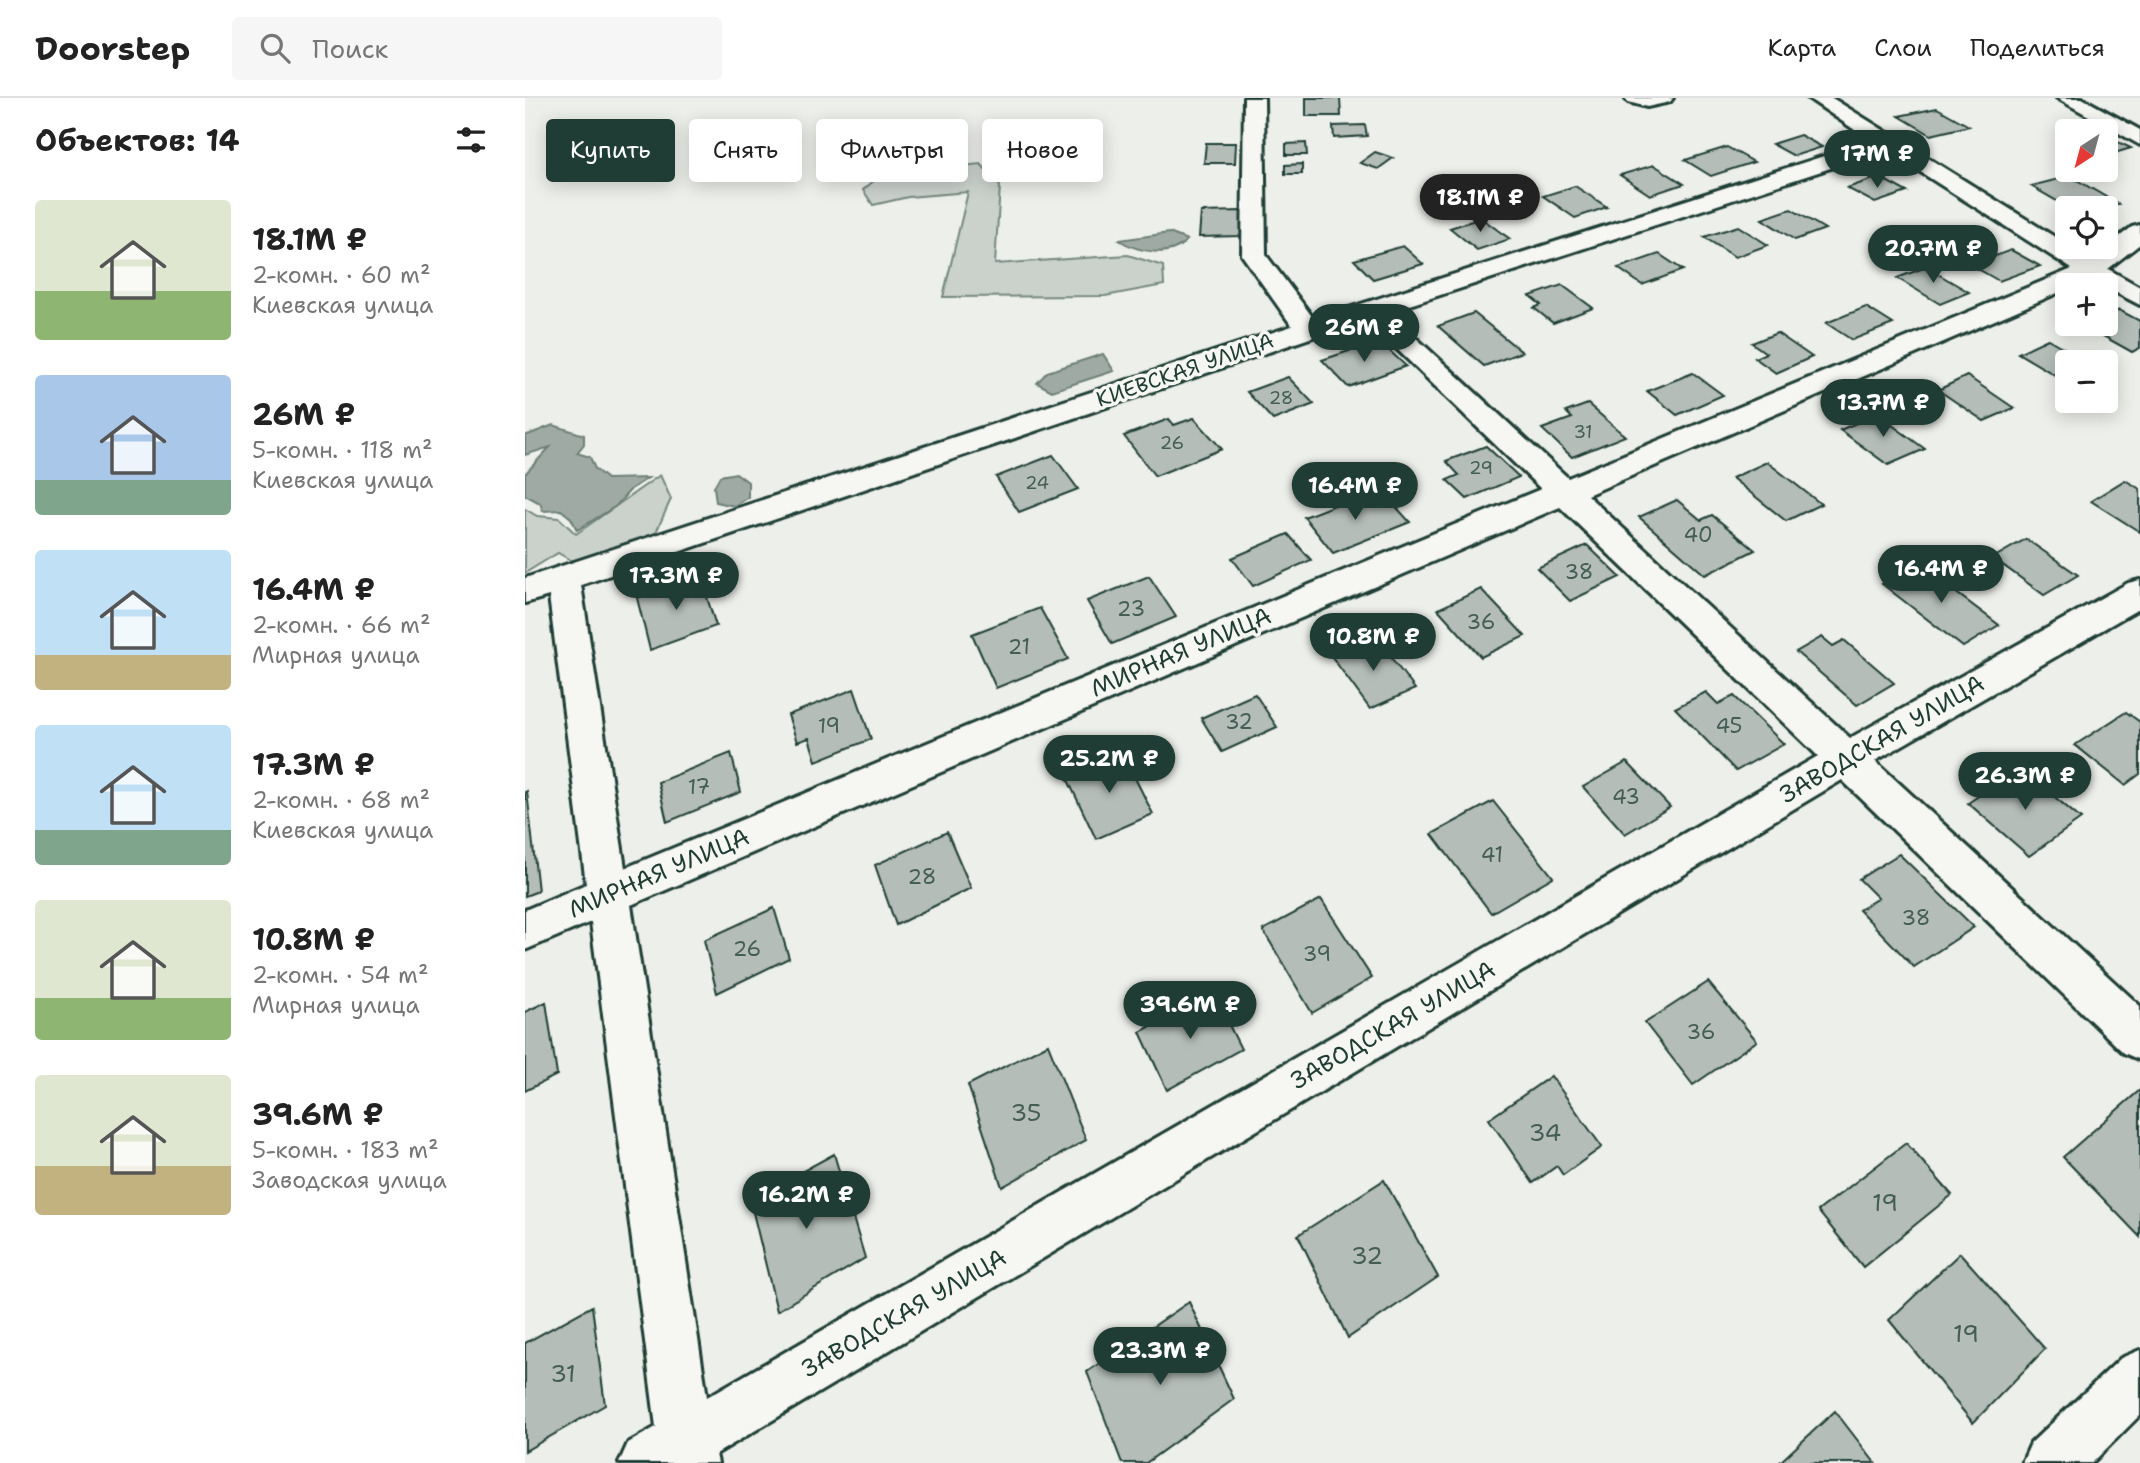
<!DOCTYPE html>
<html lang="ru">
<head>
<meta charset="utf-8">
<style>
  body { margin:0; font-family:"Shantell Sans",sans-serif; background:#f6f6f6; color:#222; height:100vh; display:flex; flex-direction:column; font-size:26px; white-space:nowrap }
  * { box-sizing:border-box; margin:0 }
  p { font-size:23px; color:#767676 }
  .icon { flex:none; width:38px; height:38px; fill:none; stroke:currentColor; stroke-width:2; stroke-linecap:round; stroke-linejoin:round }
  .map { position:relative; flex:1; overflow:hidden }
  .panel { display:flex; flex-direction:column; background:#fff; width:525px }
  .panel>* { flex:none }
  .banner { position:absolute; left:21px; top:21px; width:665px; height:63px; display:flex; gap:14px }
  .needle { width:46px; rotate:216deg }
  .controls { position:absolute; left:1530px; top:21px; display:grid; gap:14px }
  .controls a { display:grid; place-items:center; width:63px; height:63px; border-radius:7px; background:#fff; box-shadow:0 4px 18px #0003; font-size:35px }
  .price { position:absolute; translate:-50% -60px; padding:0 16px; border-radius:24px; background:#1f3d34; color:#fff; font-size:23px; line-height:46px; filter:drop-shadow(0 2px 4px #0008) }
  .price::after { content:''; position:absolute; left:50%; top:42px; width:21px; height:16px; margin-left:-10px; background:inherit; clip-path:polygon(0 0,100% 0,50% 100%) }
  .price.selected { background:#222; color:#fff }
  ul { padding:0; list-style:none }
  li { display:flex; align-items:center; gap:21px; height:175px; padding:0 35px }
  li span { display:grid; place-items:center; flex:none; width:196px; height:140px; border-radius:7px; color:#555 }
  li>.icon { margin-inline-start:auto }
  span .icon { width:84px; height:84px; fill:#fffc; stroke-width:1 }
  li b { font-size:30px }
  h2 { display:flex; justify-content:space-between; align-items:center; height:84px; padding:0 35px; font-size:30px }
  .tag { padding:0 24px; border-radius:7px; background:#fff; box-shadow:0 4px 18px #0003; font-size:24px; line-height:63px }
  .tag.selected { background:#1f3d34; color:#fff }
  header { display:flex; align-items:center; gap:42px; box-sizing:border-box; height:98px; padding:0 35px; background:#fff; border-bottom:2px solid #e0e0e0 }
  header strong { font-size:33px }
  nav { display:flex; gap:38px; margin-inline-start:auto; font-size:24px }
  .search { width:490px; height:63px; background:#f6f6f6; display:flex; align-items:center; gap:18px; box-sizing:border-box; padding:0 24px; border-radius:7px; color:#767676; font-size:26px }
  main { display:flex; flex:1; min-height:0 }
  .map>svg:first-child { display:block }
</style>
</head>
<body>
<header>
<strong>Doorstep</strong>
<div class="search"><svg class="icon" aria-label="search" viewBox="0 0 24 24"><circle cx="10" cy="10" r="6"/><path d="M15 15l6 6"/></svg>Поиск</div>
<nav><a>Карта</a><a>Слои</a><a>Поделиться</a></nav>
</header>
<main>
<section class="panel">
<h2>Объектов: 14<svg class="icon" aria-label="filters" viewBox="0 0 24 24"><path d="M4 7h16M4 17h16"/><circle cx="9" cy="7" r="2"/><circle cx="15" cy="17" r="2"/></svg></h2>
<ul>
<li><span style="background:linear-gradient(#dfe7d0 65%,#8fb573 0)"><svg class="icon" aria-label="home" viewBox="0 0 24 24"><path d="M3 11l9-7 9 7M6 9v11h12V9"/></svg></span><div><b>18.1M ₽</b><p>2-комн. · 60 m²</p><p>Киевская улица</p></div></li>
<li><span style="background:linear-gradient(#a9c7e8 75%,#7fa58c 0)"><svg class="icon" aria-label="home" viewBox="0 0 24 24"><path d="M3 11l9-7 9 7M6 9v11h12V9"/></svg></span><div><b>26M ₽</b><p>5-комн. · 118 m²</p><p>Киевская улица</p></div></li>
<li><span style="background:linear-gradient(#bfe0f5 75%,#c2b280 0)"><svg class="icon" aria-label="home" viewBox="0 0 24 24"><path d="M3 11l9-7 9 7M6 9v11h12V9"/></svg></span><div><b>16.4M ₽</b><p>2-комн. · 66 m²</p><p>Мирная улица</p></div></li>
<li><span style="background:linear-gradient(#bfe0f5 75%,#7fa58c 0)"><svg class="icon" aria-label="home" viewBox="0 0 24 24"><path d="M3 11l9-7 9 7M6 9v11h12V9"/></svg></span><div><b>17.3M ₽</b><p>2-комн. · 68 m²</p><p>Киевская улица</p></div></li>
<li><span style="background:linear-gradient(#dfe7d0 70%,#8fb573 0)"><svg class="icon" aria-label="home" viewBox="0 0 24 24"><path d="M3 11l9-7 9 7M6 9v11h12V9"/></svg></span><div><b>10.8M ₽</b><p>2-комн. · 54 m²</p><p>Мирная улица</p></div></li>
<li><span style="background:linear-gradient(#dfe7d0 65%,#c2b280 0)"><svg class="icon" aria-label="home" viewBox="0 0 24 24"><path d="M3 11l9-7 9 7M6 9v11h12V9"/></svg></span><div><b>39.6M ₽</b><p>5-комн. · 183 m²</p><p>Заводская улица</p></div></li>
</ul>
</section>
<div class="map">
<svg width="1615" height="1365" viewBox="0 0 1615 1365">
  <rect width="100%" height="100%" fill="#edefea"/>
  <filter id="ink" filterUnits="userSpaceOnUse"><feTurbulence type="fractalNoise" baseFrequency=".0143" numOctaves="2"/><feDisplacementMap in="SourceGraphic" scale="14" xChannelSelector="R" yChannelSelector="G"/><feConvolveMatrix kernelMatrix="1 2 1 2 8 2 1 2 1" color-interpolation-filters="sRGB"/></filter>
  <g filter="url(#ink)">
    <g fill="#cbd2cc" stroke="#758880" stroke-width="2">
      <polygon points="456,66 475,88 470,166 603,157 638,168 639,187 580,198 418,199 443,94 383,99 348,107 338,92 357,76"/>
      <polygon points="135,377 146,401 129,439 54,467 33,455 0,475 0,411 12,418 34,420 51,436"/>
    </g>
    <g fill="#9faaa4" stroke="#6c7e77" stroke-width="2">
      <path d="M644,135l18,7c-17,19 -49,12 -68,0z"/>
      <polygon points="578,256 589,273 527,293 512,285 522,274"/>
      <polygon points="28,327 59,337 59,346 52,355 65,359 70,371 82,381 123,380 106,391 91,408 52,432 46,420 36,412 18,413 15,405 0,397 0,376 25,349 0,357 0,338"/>
      <polygon points="211,375 223,384 223,399 209,408 191,404 189,389 195,378"/>
    </g>
    <g fill="#b4bdb8" stroke="#1f3d34" stroke-width="2">
      <polygon points="781,0 815,0 816,18 781,18"/>
      <polygon points="1412,10 1444,28 1406,37 1374,18"/>
      <polygon points="840,27 842,38 809,40 808,28"/>
      <polygon points="1275,37 1297,49 1269,58 1247,46"/>
      <polygon points="1580,38 1606,50 1580,58"/>
      <polygon points="681,45 711,45 710,65 679,65"/>
      <polygon points="781,45 782,57 761,57 761,46"/>
      <polygon points="1202,49 1229,64 1186,78 1160,62"/>
      <polygon points="850,54 868,60 853,71 835,65"/>
      <polygon points="777,66 777,76 760,76 760,67"/>
      <polygon points="1129,67 1159,86 1125,97 1095,77"/>
      <polygon points="1545,78 1593,106 1574,110 1544,110 1506,88"/>
      <polygon points="1354,79 1382,94 1350,105 1322,90"/>
      <polygon points="1050,88 1082,109 1050,120 1018,98"/>
      <polygon points="1266,111 1300,131 1270,142 1237,121"/>
      <polygon points="716,113 716,138 674,139 676,114"/>
      <polygon points="956,120 985,141 952,152 925,130"/>
      <polygon points="1213,128 1243,147 1210,159 1179,139"/>
      <polygon points="878,148 898,166 848,181 829,162"/>
      <polygon points="1486,152 1515,168 1474,183 1446,167"/>
      <polygon points="1134,156 1158,172 1117,187 1093,170"/>
      <polygon points="1401,169 1444,194 1415,206 1372,180"/>
      <polygon points="1037,187 1068,210 1028,225 1009,210 1016,207 1005,198"/>
      <polygon points="1341,209 1368,226 1327,242 1301,225"/>
      <polygon points="1594,212 1615,223 1615,250 1607,254 1560,228 1580,226 1580,219"/>
      <polygon points="949,215 997,254 959,268 913,228"/>
      <polygon points="1252,235 1287,259 1251,275 1230,260 1241,255 1227,245"/>
      <polygon points="1523,241 1563,264 1542,264 1542,276 1535,280 1493,255"/>
      <polygon points="854,243 881,268 823,289 797,262"/>
      <polygon points="1168,275 1198,297 1152,317 1122,293"/>
      <polygon points="1442,278 1489,310 1459,323 1413,292"/>
      <polygon points="763,279 789,306 748,322 722,294"/>
      <polygon points="1063,306 1100,338 1047,359 1017,331 1047,320 1041,314"/>
      <polygon points="1352,316 1400,351 1363,367 1315,332"/>
      <polygon points="669,320 697,351 630,378 599,338 644,321 649,327"/>
      <polygon points="961,348 994,379 942,401 922,382 934,377 921,363"/>
      <polygon points="528,357 553,391 494,414 471,379"/>
      <polygon points="1242,364 1296,406 1261,423 1207,380"/>
      <polygon points="1600,382 1615,391 1615,434 1566,403"/>
      <polygon points="862,399 885,424 808,455 779,419 828,400 836,409"/>
      <polygon points="1152,402 1176,422 1187,417 1230,452 1180,477 1114,419"/>
      <polygon points="763,436 786,462 728,488 707,460"/>
      <polygon points="1501,441 1553,477 1519,497 1468,460"/>
      <polygon points="1062,447 1095,479 1045,503 1012,470"/>
      <polygon points="1393,466 1474,527 1438,549 1357,486"/>
      <polygon points="175,477 191,528 125,552 112,500"/>
      <polygon points="624,478 651,519 587,546 562,503"/>
      <polygon points="956,491 1000,538 956,559 913,511"/>
      <polygon points="515,510 543,561 471,590 447,536"/>
      <polygon points="1297,539 1308,548 1319,542 1369,585 1332,607 1271,554"/>
      <polygon points="851,540 890,591 845,611 807,559"/>
      <polygon points="329,591 346,641 291,663 284,640 272,644 263,617"/>
      <polygon points="1181,594 1193,606 1209,598 1259,646 1211,673 1150,610"/>
      <polygon points="730,596 752,629 697,654 676,620"/>
      <polygon points="1601,614 1615,624 1615,676 1600,687 1550,647"/>
      <polygon points="597,654 628,716 571,741 541,678"/>
      <polygon points="206,655 216,694 142,724 133,684"/>
      <polygon points="1102,664 1145,709 1100,736 1058,689"/>
      <polygon points="1495,670 1556,721 1504,758 1443,705"/>
      <polygon points="2,693 13,793 0,798 0,694"/>
      <polygon points="968,703 1028,779 966,815 907,736"/>
      <polygon points="422,734 446,790 371,827 350,767"/>
      <polygon points="1374,756 1449,829 1389,869 1334,812 1353,800 1334,781"/>
      <polygon points="796,801 847,880 787,915 738,832"/>
      <polygon points="249,810 264,860 192,895 179,842"/>
      <polygon points="1183,884 1232,943 1168,987 1120,925"/>
      <polygon points="688,895 716,951 642,992 615,934"/>
      <polygon points="21,904 32,977 0,993 0,914"/>
      <polygon points="523,946 561,1042 477,1089 443,987"/>
      <polygon points="1026,978 1077,1049 1038,1077 1032,1068 1008,1085 964,1021"/>
      <polygon points="1615,992 1615,1139 1538,1059"/>
      <polygon points="1381,1045 1427,1097 1338,1169 1293,1113"/>
      <polygon points="309,1056 340,1160 252,1213 225,1102"/>
      <polygon points="859,1082 913,1179 823,1240 773,1137"/>
      <polygon points="1435,1155 1520,1251 1448,1325 1364,1222"/>
      <polygon points="664,1204 709,1301 621,1365 597,1365 562,1274"/>
      <polygon points="67,1208 80,1307 0,1353 0,1245"/>
      <polygon points="1310,1313 1350,1365 1254,1365"/>
    </g>
    <g fill="none" stroke-linecap="round" stroke-linejoin="round">
      <g stroke="#1f3d34" stroke-width="6">
        <g id="street">
          <path d="M719,0h20l2,157 48,64 557,-178 -63,-43h24l258,161 42,-32 8,-2v19l-32,25 32,18v18l-50,-26 -23,6v4l-480,206 263,243 278,-155 12,-3v28l-265,153 265,245v54l-16,-7 -282,-273 -1126,674 2,9h-99l9,-20 28,-16 -65,-505 -66,28v-40l61,-26 -37,-288 -24,7v-25l767,-252 -50,-71zM1361,52l186,119 -504,209 -180,-166zM841,221l175,170 -916,379 -44,-283zM1035,409l258,249 -1111,641 -76,-492z"/>
          <polygon points="1100,0 1148,0 1145,4 1122,9 1103,4"/>
          <polygon points="1532,0 1557,0 1615,32 1615,47"/>
          <polygon points="1615,1252 1615,1317 1567,1365 1497,1365 1506,1345 1596,1260"/>
        </g>
      </g>
      <use href="#street" fill="#f6f6f2" fill-rule="evenodd"/>
    </g>
  </g>
  <g text-anchor="middle" stroke-width="7" stroke-linejoin="round" paint-order="stroke">
    <g font-size="18" fill="#445d55">
      <text x="756" y="306">28</text>
      <text x="1058" y="340">31</text>
      <text x="647" y="351">26</text>
      <text x="956" y="376">29</text>
      <text x="512" y="391">24</text>
    </g>
    <g font-size="21" fill="#1f3d34" stroke="#f6f6f2">
      <text transform="translate(660 272) rotate(-19)" y="7">КИЕВСКАЯ УЛИЦА</text>
    </g>
    <g font-size="21" fill="#445d55">
      <text x="1173" y="444">40</text>
      <text x="1054" y="481">38</text>
      <text x="606" y="518">23</text>
      <text x="956" y="531">36</text>
      <text x="494" y="556">21</text>
      <text x="714" y="631">32</text>
      <text x="304" y="635">19</text>
      <text x="1204" y="635">45</text>
      <text x="174" y="696">17</text>
      <text x="1101" y="706">43</text>
      <text x="967" y="764">41</text>
      <text x="397" y="786">28</text>
      <text x="1391" y="827">38</text>
      <text x="222" y="858">26</text>
      <text x="792" y="863">39</text>
      <text x="1176" y="941">36</text>
    </g>
    <g font-size="24" fill="#1f3d34" stroke="#f6f6f2">
      <text transform="translate(656 554) rotate(-23)" y="8">МИРНАЯ УЛИЦА</text>
      <text transform="translate(1357 641) rotate(-30)" y="8">ЗАВОДСКАЯ УЛИЦА</text>
      <text transform="translate(134 775) rotate(-23)" y="8">МИРНАЯ УЛИЦА</text>
      <text transform="translate(868 927) rotate(-30)" y="8">ЗАВОДСКАЯ УЛИЦА</text>
      <text transform="translate(379 1215) rotate(-30)" y="8">ЗАВОДСКАЯ УЛИЦА</text>
    </g>
    <g font-size="24" fill="#445d55">
      <text x="501" y="1023">35</text>
      <text x="1020" y="1043">34</text>
      <text x="1360" y="1113">19</text>
      <text x="842" y="1166">32</text>
      <text x="1441" y="1244">19</text>
      <text x="38" y="1284">31</text>
    </g>
  </g>
</svg>
<div class="controls">
<a><svg class="needle" viewBox="-14 -14 28 28"><path d="M0-13l5 13h-10z" fill="#e53935"/><path d="M0 13l5-13h-10z" fill="#767676"/></svg></a>
<a><svg class="icon" aria-label="locate" viewBox="0 0 24 24"><circle cx="12" cy="12" r="6"/><path d="M12 2v4M12 18v4M2 12h4M18 12h4"/></svg></a>
<a>+</a>
<a>−</a>
</div>
<b class="price" style="left:1352px;top:92px">17M ₽</b>
<b class="price selected" style="left:955px;top:136px">18.1M ₽</b>
<b class="price" style="left:1408px;top:187px">20.7M ₽</b>
<b class="price" style="left:839px;top:266px">26M ₽</b>
<b class="price" style="left:1358px;top:341px">13.7M ₽</b>
<b class="price" style="left:830px;top:424px">16.4M ₽</b>
<b class="price" style="left:1416px;top:507px">16.4M ₽</b>
<b class="price" style="left:151px;top:514px">17.3M ₽</b>
<b class="price" style="left:848px;top:575px">10.8M ₽</b>
<b class="price" style="left:584px;top:697px">25.2M ₽</b>
<b class="price" style="left:1500px;top:714px">26.3M ₽</b>
<b class="price" style="left:665px;top:943px">39.6M ₽</b>
<b class="price" style="left:281px;top:1133px">16.2M ₽</b>
<b class="price" style="left:635px;top:1289px">23.3M ₽</b>
<div class="banner">
<a class="tag selected">Купить</a>
<a class="tag">Снять</a>
<a class="tag">Фильтры</a>
<a class="tag">Новое</a>
</div>
</div>
</main>
</body>
</html>
